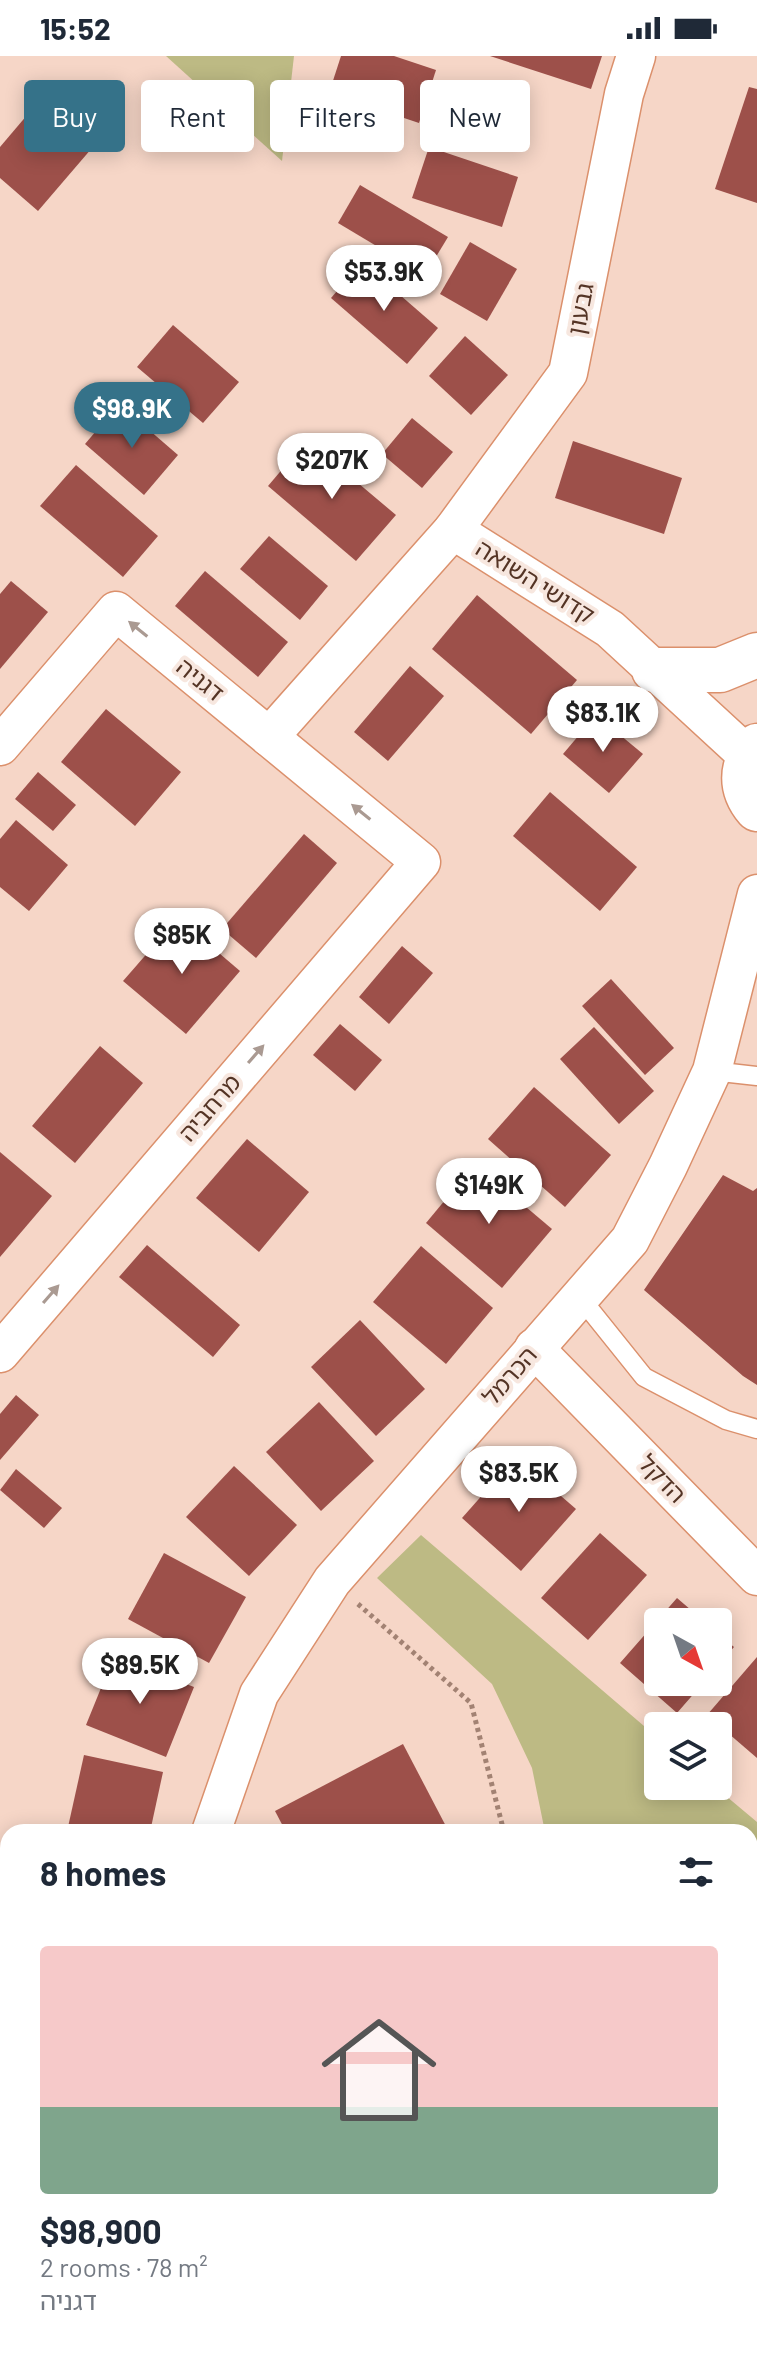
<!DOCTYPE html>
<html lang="en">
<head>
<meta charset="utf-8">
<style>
  body { margin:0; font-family:Barlow,"Noto Sans Hebrew",sans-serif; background:#f2f2f3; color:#1f2937; height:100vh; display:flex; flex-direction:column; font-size:30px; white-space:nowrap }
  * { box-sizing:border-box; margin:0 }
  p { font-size:26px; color:#747a83 }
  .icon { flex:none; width:44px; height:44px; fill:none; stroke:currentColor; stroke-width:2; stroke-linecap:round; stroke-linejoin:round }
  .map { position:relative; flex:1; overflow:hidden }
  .sheet { position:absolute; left:0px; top:1768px; width:758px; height:538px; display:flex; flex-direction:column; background:#fff; border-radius:24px 24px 0 0; box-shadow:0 4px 20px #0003 }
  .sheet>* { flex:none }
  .banner { position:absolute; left:24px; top:24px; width:710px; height:72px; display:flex; gap:16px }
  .needle { width:52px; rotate:140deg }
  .buttons { position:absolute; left:644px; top:1552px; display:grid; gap:16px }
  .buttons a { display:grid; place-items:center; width:88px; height:88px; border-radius:8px; background:#fff; box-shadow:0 4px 20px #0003; font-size:40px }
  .price { position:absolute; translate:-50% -68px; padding:0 18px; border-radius:28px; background:#fff; color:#222; font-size:26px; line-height:52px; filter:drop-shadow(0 2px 4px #0008) }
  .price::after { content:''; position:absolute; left:50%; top:48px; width:24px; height:18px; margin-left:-12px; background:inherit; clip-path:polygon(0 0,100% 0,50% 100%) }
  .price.selected { background:#357289; color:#fff }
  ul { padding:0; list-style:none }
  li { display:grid; align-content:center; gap:16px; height:424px; padding:0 40px }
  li+li { border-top:2px solid #e0e1e3 }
  li span { display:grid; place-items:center; height:248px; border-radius:8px; color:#555 }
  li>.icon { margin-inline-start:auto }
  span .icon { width:144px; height:144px; fill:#fffc; stroke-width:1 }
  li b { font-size:34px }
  h2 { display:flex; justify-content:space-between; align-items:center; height:96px; padding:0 40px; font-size:34px }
  .chip { padding:0 28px; border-radius:8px; background:#fff; box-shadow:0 4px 20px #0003; font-size:28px; line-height:72px }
  .chip.selected { background:#357289; color:#fff }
  .status { display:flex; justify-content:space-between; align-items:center; height:56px; padding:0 40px; background:#fff; direction:ltr }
  .status svg { height:22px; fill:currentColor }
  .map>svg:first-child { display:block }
</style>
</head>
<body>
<div class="status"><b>15:52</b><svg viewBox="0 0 49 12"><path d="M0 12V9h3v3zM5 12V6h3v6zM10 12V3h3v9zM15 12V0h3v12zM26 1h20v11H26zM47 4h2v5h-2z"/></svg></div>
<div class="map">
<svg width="757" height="2305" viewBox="0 0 757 2305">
  <rect width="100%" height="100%" fill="#f6d6c7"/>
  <g fill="#bdba84">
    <polygon points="166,0 294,0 282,105"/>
    <polygon points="421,1479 658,1682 658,1730 714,1730 757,1766 757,2250 750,2245 750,1776 545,1776 532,1712 492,1628 377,1522"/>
    <polygon points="0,2039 2,2057 8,2057 8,2153 0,2146"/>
    <polygon points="176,2298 283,2298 289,2305 184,2305"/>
  </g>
  <g fill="#9d504a">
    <polygon points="341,0 394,0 436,14 419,67 329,37"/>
    <polygon points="490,0 602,0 591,33"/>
    <polygon points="56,25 110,71 38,155 0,122 0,91"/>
    <polygon points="749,31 757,33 757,147 715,133"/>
    <polygon points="429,91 518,121 502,171 412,142"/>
    <polygon points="360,129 448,181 425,219 338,167"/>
    <polygon points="470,186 517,213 487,265 440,238"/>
    <polygon points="362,206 438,272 407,308 331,242"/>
    <polygon points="173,269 239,326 203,367 137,311"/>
    <polygon points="465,280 508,319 471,359 429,320"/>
    <polygon points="119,348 178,399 144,439 85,388"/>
    <polygon points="412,362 453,396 422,432 382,398"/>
    <polygon points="307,384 396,459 356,505 268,430"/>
    <polygon points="573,385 682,422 664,478 555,442"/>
    <polygon points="76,409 158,480 123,521 40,450"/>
    <polygon points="269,480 328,530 300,564 240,513"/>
    <polygon points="205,515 288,586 258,621 175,550"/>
    <polygon points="11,525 48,556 0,613 0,538"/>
    <polygon points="477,539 577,624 531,678 432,593"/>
    <polygon points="410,610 444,640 388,705 354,676"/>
    <polygon points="106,653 181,716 135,770 61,706"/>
    <polygon points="596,659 643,698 609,737 563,698"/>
    <polygon points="38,716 76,749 53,775 15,743"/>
    <polygon points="550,736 637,811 600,855 513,780"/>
    <polygon points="16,764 68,809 29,855 0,831 0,783"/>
    <polygon points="304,778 337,807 256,902 222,873"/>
    <polygon points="178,862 240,915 186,978 123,925"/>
    <polygon points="402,890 433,917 389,968 359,941"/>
    <polygon points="611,923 674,992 645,1019 582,950"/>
    <polygon points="340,968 382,1004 355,1035 313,999"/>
    <polygon points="594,971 654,1035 619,1068 560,1003"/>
    <polygon points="100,990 143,1027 75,1107 32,1070"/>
    <polygon points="534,1031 611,1099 565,1151 488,1083"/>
    <polygon points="247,1083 309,1136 259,1196 196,1142"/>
    <polygon points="0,1096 52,1140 0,1201"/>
    <polygon points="475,1108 552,1173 502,1232 426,1167"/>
    <polygon points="723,1119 753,1135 757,1132 757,1329 743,1320 644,1234"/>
    <polygon points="147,1189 240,1269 213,1301 119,1221"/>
    <polygon points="421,1190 493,1252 446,1308 373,1246"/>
    <polygon points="360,1264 425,1333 376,1380 311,1311"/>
    <polygon points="16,1339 39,1359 0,1404 0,1358"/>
    <polygon points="319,1346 374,1405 321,1455 266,1396"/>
    <polygon points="516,1401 576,1453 521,1515 462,1462"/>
    <polygon points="234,1410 297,1469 249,1520 186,1461"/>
    <polygon points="16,1413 62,1452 44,1472 0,1434"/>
    <polygon points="600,1477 647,1519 588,1584 541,1542"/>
    <polygon points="164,1497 246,1541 209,1607 128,1563"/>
    <polygon points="677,1542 705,1566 658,1566 658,1626 704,1626 677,1657 620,1607"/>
    <polygon points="718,1578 734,1591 718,1609"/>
    <polygon points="114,1600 194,1631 166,1701 86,1669"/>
    <polygon points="757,1601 757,1702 707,1659"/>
    <polygon points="403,1688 449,1776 286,1776 275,1755"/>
    <polygon points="84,1699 163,1716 150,1776 90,1776 68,1771"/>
    <polygon points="461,2298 666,2298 660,2305 461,2305 458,2302"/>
  </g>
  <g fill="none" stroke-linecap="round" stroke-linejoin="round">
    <g stroke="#db906c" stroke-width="21">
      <g id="lane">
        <polyline points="712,1015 757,1020"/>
        <polyline points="579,1240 644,1321 726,1364 757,1373"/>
      </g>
    </g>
    <g stroke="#db906c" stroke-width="41">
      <g id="street">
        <polyline points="453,474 568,317 624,38 636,0"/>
        <polyline points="269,681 453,474 610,573 749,701"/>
        <polyline points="0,690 116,555 421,806 0,1297"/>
        <polyline points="534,1292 757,1520"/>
        <polyline points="211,1776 259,1638 332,1525 630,1184 668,1110 712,1015 757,838"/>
        <polyline points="359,2298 365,2305"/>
      </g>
    </g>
    <g stroke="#db906c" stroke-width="47">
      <g id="secondary">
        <polyline points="654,614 720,614 757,599"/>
        <path d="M757,690c-17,21 -17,43 0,63"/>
      </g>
    </g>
    <g stroke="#a28273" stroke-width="5" stroke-dasharray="4 4" stroke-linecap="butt">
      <polyline points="358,1548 471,1647 504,1776"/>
      <polyline points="750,2291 757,2296"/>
    </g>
    <use href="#lane" stroke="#fff" stroke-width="18"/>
    <use href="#street" stroke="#fff" stroke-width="38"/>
    <use href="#secondary" stroke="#fff" stroke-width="44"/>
  </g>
  <defs><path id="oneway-solid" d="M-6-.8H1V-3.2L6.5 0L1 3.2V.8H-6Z" transform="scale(2)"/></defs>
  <g fill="#aa9a92">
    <use href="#oneway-solid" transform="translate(138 573) rotate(-141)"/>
    <use href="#oneway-solid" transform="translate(361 756) rotate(-141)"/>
    <use href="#oneway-solid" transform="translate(256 998) rotate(-49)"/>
    <use href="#oneway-solid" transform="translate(51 1238) rotate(-49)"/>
  </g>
  <g text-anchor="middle" stroke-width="8" stroke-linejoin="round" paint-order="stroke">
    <g font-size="24" fill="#543425" stroke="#f7e7df">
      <text transform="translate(581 253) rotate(-79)" y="8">גבעון</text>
      <text transform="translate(535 526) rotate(32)" y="8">קדושי השואה</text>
      <text transform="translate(200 624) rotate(39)" y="8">דגניה</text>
      <text transform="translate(210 1052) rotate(-49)" y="8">מרחביה</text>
      <text transform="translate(510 1320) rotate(-49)" y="8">הכרמל</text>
      <text transform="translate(662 1423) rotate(46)" y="8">הדקל</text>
    </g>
  </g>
</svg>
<div class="buttons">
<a><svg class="needle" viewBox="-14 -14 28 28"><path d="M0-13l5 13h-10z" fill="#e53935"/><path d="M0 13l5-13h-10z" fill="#747a83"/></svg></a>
<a><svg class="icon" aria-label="layers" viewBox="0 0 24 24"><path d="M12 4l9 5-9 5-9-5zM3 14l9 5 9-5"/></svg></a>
</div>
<b class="price" style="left:384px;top:257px">$53.9K</b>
<b class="price selected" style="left:132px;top:394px">$98.9K</b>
<b class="price" style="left:332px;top:445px">$207K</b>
<b class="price" style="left:603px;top:698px">$83.1K</b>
<b class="price" style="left:182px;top:920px">$85K</b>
<b class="price" style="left:489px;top:1170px">$149K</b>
<b class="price" style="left:519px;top:1458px">$83.5K</b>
<b class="price" style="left:140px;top:1650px">$89.5K</b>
<div class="banner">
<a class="chip selected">Buy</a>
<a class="chip">Rent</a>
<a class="chip">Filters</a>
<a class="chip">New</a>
</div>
<section class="sheet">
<h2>8 homes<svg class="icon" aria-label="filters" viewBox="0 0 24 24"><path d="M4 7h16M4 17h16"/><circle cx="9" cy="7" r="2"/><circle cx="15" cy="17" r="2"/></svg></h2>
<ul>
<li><span style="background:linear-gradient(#f6c9c9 65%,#7fa58c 0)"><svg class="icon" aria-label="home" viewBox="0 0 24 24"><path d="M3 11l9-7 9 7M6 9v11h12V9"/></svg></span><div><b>$98,900</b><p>2 rooms · 78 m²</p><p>דגניה</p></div></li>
</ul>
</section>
</div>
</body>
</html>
